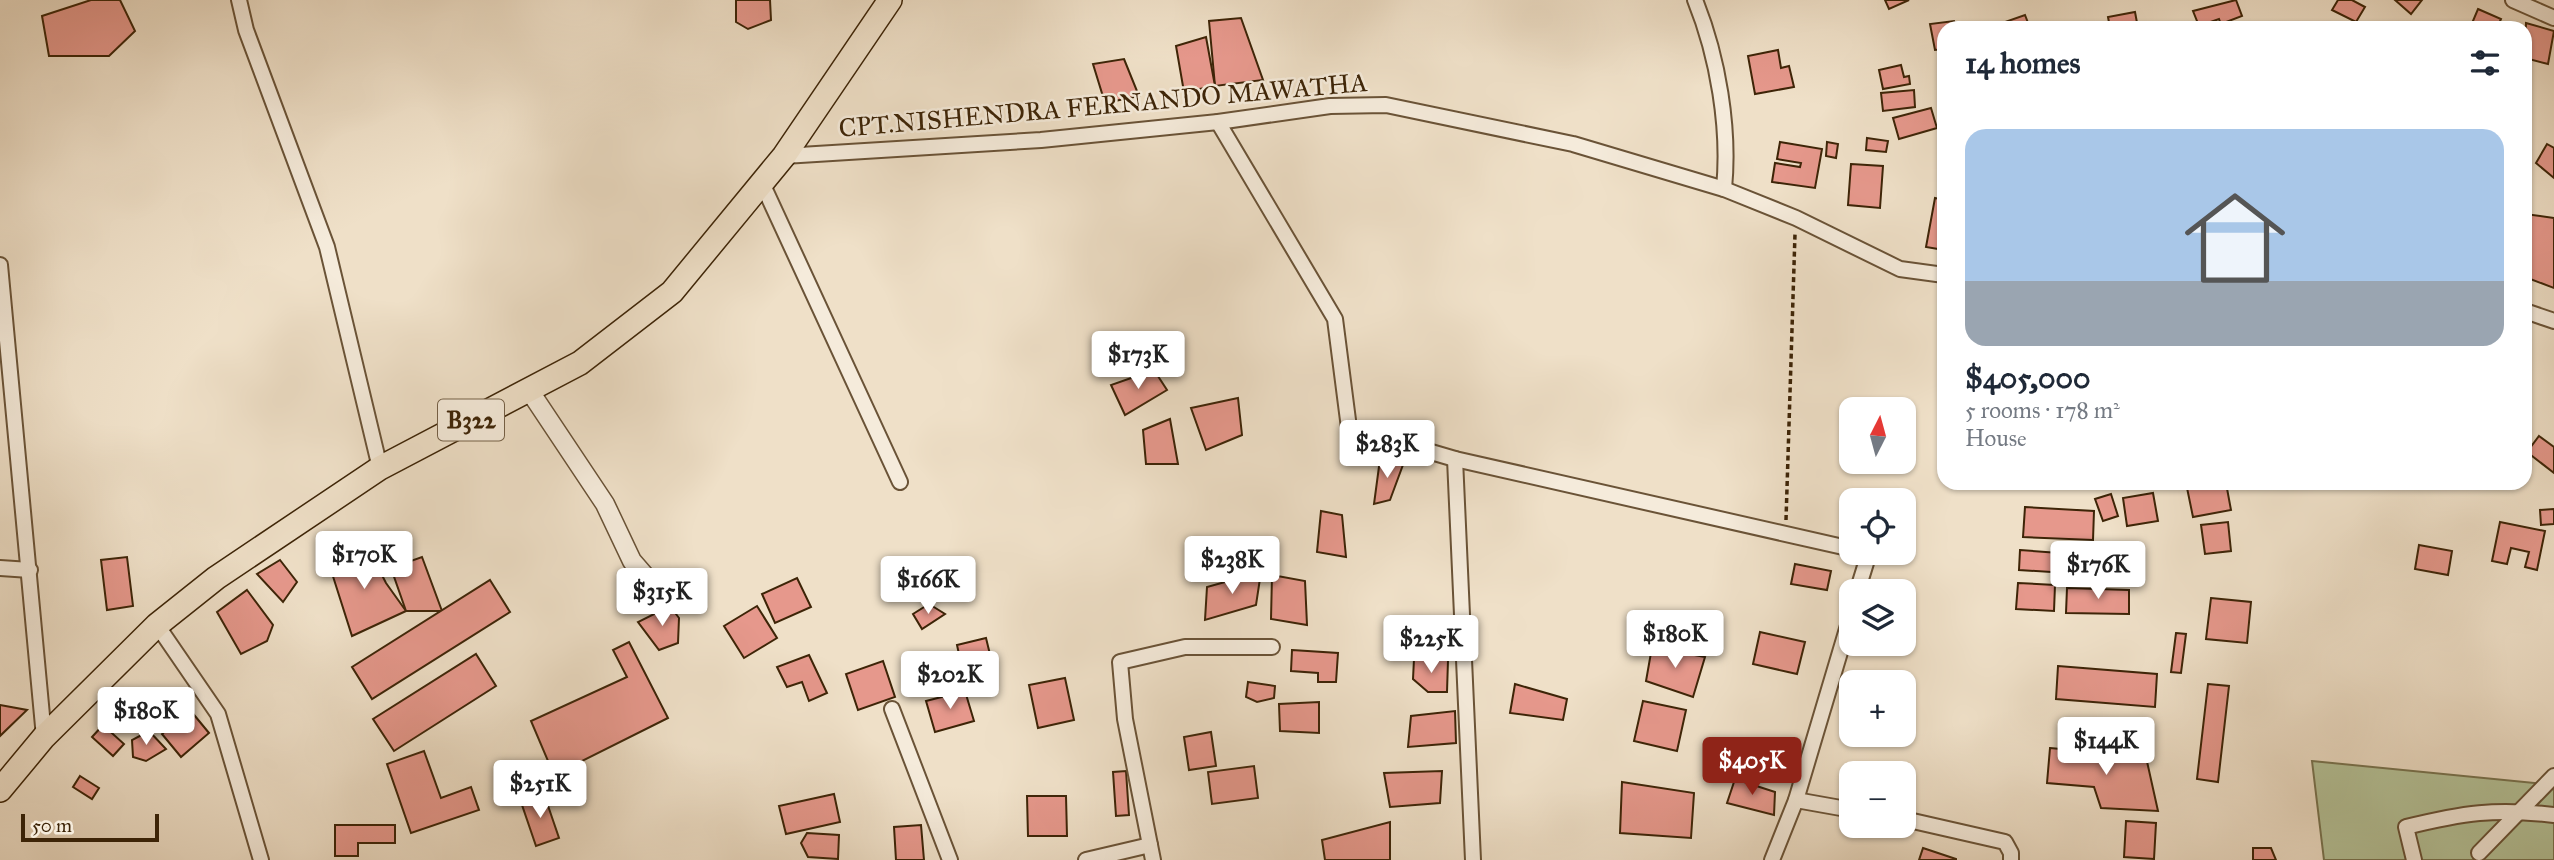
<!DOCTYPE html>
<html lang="en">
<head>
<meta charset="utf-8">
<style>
  body { margin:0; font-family:"IM FELL Great Primer",serif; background:#f2f2f3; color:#1f2937; height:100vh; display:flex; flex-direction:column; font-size:26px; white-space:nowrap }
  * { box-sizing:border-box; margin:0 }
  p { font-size:23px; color:#747a83 }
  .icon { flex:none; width:38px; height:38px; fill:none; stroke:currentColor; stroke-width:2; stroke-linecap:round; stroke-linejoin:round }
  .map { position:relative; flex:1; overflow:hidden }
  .details { position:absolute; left:1937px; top:21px; width:595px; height:469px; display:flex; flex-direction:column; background:#fff; border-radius:21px; box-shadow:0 2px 5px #0004 }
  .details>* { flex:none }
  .needle { width:46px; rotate:6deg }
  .fabs { position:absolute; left:1839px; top:397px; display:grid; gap:14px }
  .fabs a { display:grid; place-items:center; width:77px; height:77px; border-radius:14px; background:#fff; box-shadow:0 2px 5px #0004; font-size:35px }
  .scale { position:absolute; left:21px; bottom:18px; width:138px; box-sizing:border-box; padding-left:7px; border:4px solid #3d2407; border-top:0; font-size:19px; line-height:24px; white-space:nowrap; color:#3d2407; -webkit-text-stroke:5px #f5ebdb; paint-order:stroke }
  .price { position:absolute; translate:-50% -60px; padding:0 16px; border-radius:7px; background:#fff; color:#222; font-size:23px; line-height:46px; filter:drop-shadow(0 2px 4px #0008) }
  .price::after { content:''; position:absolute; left:50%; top:42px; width:21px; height:16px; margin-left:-10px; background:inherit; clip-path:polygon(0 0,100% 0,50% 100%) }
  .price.on { background:#8f2418; color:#fff }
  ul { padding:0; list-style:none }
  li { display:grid; align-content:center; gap:14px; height:371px; padding:0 28px }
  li+li { border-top:2px solid #e0e1e3 }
  li span { display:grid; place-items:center; height:217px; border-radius:21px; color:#555 }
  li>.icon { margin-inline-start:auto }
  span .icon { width:126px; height:126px; fill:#fffc; stroke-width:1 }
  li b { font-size:30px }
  h2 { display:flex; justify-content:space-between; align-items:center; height:84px; padding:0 28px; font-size:30px }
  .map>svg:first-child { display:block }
</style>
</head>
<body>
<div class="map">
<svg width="2554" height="860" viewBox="0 0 2554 860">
  <rect width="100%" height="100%" fill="#efe0c8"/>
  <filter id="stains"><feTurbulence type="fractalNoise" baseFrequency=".00286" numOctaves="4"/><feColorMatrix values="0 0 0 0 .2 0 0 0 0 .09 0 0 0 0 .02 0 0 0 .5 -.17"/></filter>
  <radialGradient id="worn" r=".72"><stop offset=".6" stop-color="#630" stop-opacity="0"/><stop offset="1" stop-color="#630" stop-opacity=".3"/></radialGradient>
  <polygon fill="#b5c399" stroke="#797450" stroke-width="2" points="2312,761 2554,785 2554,860 2324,860"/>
  <g fill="#e6988c" stroke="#3d2407" stroke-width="2">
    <polygon points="91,0 120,0 135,31 109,56 49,56 42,16"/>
    <polygon points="736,0 770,0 771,20 748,29 736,22"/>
    <polygon points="1885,0 1909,0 1889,9"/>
    <polygon points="2236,0 2242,16 2221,24 2219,19 2199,26 2193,11"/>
    <polygon points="2338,0 2352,0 2365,7 2356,22 2332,10"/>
    <polygon points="2395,0 2422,0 2411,14"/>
    <polygon points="2478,9 2501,19 2497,28 2470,28"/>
    <polygon points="2135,12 2138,28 2110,28 2108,17"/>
    <polygon points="2025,15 2030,28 2004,28 2002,23"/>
    <polygon points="1241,18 1263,80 1215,86 1209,21"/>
    <polygon points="1954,21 1956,28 1944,28 1944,49 1935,50 1930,24"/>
    <polygon points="2526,23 2554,31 2548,64 2525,58"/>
    <polygon points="1206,37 1215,86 1184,92 1176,46"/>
    <polygon points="1778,50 1781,68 1789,66 1794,87 1755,94 1748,56"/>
    <polygon points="1124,59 1139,96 1105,103 1093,64"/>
    <polygon points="1901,65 1904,77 1909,76 1910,84 1883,89 1879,70"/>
    <polygon points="1914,90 1915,107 1883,111 1881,93"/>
    <polygon points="1931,108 1937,128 1899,139 1893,118"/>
    <polygon points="1867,138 1888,141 1886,152 1866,150"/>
    <polygon points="1780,142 1822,149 1815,188 1772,182 1775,163 1800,167 1801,163 1777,159"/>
    <polygon points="1827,142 1838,144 1836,158 1826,156"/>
    <polygon points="2547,144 2554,148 2554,178 2536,163"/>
    <polygon points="1851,164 1883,166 1880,208 1848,205"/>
    <polygon points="1935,198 1944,200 1944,250 1926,247"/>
    <polygon points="2525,214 2554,218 2554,288 2525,277"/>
    <polygon points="1154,370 1167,390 1125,415 1111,385"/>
    <polygon points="1238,398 1242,435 1206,450 1191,408"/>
    <polygon points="1170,419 1178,464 1146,464 1143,430"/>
    <polygon points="2539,436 2554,447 2554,473 2527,452"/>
    <polygon points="1380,459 1404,462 1390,500 1374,504"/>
    <polygon points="2186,483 2226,483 2231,510 2193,517"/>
    <polygon points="2153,493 2158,521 2127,526 2123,498"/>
    <polygon points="2111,494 2118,516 2103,521 2095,499"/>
    <polygon points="2025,507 2094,511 2093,540 2023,537"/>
    <polygon points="2554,509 2554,524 2541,525 2540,510"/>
    <polygon points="1321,511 1342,515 1346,557 1317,552"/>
    <polygon points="2228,522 2231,551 2205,554 2201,525"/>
    <polygon points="2500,522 2545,531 2537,570 2525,567 2529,552 2511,548 2507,564 2492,561"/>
    <polygon points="365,542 386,583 406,611 352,636 330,567"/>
    <polygon points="2419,545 2452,551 2448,575 2415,569"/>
    <polygon points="2126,549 2131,565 2108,571 2104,555"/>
    <polygon points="2020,550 2100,556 2098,575 2019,570"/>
    <polygon points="127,557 133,606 107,610 101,560"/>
    <polygon points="422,557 442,611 406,611 391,568"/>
    <polygon points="280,560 297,582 283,602 257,574"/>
    <polygon points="1795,564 1831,571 1827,590 1791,584"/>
    <polygon points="1261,572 1256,605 1205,620 1207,587"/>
    <polygon points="1272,575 1305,581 1307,625 1271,619"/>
    <polygon points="797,578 811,607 775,623 762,594"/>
    <polygon points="490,580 510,612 372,699 352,667"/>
    <polygon points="2018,583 2055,585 2054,611 2016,609"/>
    <polygon points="2067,588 2129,590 2129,614 2066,613"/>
    <polygon points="247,590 273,625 267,641 241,654 217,612"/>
    <polygon points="2211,598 2251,602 2247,643 2206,639"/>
    <polygon points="929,604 945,614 922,629 913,614"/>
    <polygon points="670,606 679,618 678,643 659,650 638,622"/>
    <polygon points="757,606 777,638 744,658 724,626"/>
    <polygon points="1760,632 1805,642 1797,674 1753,664"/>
    <polygon points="2176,633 2186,634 2181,673 2171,672"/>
    <polygon points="986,638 995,675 965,682 957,645"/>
    <polygon points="629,642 668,718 554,775 531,721 627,677 613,650"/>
    <polygon points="1652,647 1705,657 1693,697 1646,681"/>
    <polygon points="1292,650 1338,653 1336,682 1318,682 1318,673 1291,671"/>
    <polygon points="476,654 496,686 394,751 373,719"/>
    <polygon points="809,655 827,693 809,701 802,682 787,687 777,667"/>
    <polygon points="1414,659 1448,660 1447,692 1428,692 1413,679"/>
    <polygon points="883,661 895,697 858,710 846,674"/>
    <polygon points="2058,666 2157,674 2155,707 2056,699"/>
    <polygon points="1065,678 1074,720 1038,728 1029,685"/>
    <polygon points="1248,682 1275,686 1274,698 1257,702 1246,697"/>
    <polygon points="1515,684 1567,699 1563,720 1510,713"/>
    <polygon points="2208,684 2229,686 2218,782 2197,779"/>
    <polygon points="965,691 974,721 935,732 926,701"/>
    <polygon points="1643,701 1686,710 1677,751 1634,741"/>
    <polygon points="1319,702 1319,733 1280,731 1279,704"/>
    <polygon points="0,705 27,710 0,736"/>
    <polygon points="190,710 209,733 181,757 162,734"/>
    <polygon points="1455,711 1456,743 1408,747 1411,716"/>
    <polygon points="103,725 124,744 113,756 92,737"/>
    <polygon points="149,731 166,749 146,761 133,757 132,740"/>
    <polygon points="1211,732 1216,766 1189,770 1184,737"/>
    <polygon points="2050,748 2146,757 2158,811 2101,808 2094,787 2047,783"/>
    <polygon points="424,751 441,798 471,787 479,810 411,833 387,764"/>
    <polygon points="1254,766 1258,798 1212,804 1208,772"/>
    <polygon points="1126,771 1129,815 1116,816 1113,772"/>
    <polygon points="1442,771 1440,803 1390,807 1384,773"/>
    <polygon points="80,776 99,788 92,799 73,787"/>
    <polygon points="1735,779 1775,792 1774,815 1727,803"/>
    <polygon points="1622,782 1694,793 1691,838 1620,833"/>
    <polygon points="544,794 559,838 536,846 521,802"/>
    <polygon points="834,794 840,822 786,834 779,806"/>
    <polygon points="1027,796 1066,796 1067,836 1028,836"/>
    <polygon points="2126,821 2156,823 2154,859 2124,857"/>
    <polygon points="1390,822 1390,860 1325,860 1322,840"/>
    <polygon points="335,825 395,825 395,843 358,843 358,856 335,856"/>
    <polygon points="921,825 924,860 896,860 894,827"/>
    <polygon points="807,833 839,835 838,859 808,857 801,843"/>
    <polygon points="1923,848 1956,859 1956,860 1919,860"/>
    <polygon points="2253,848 2271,848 2276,860 2253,860"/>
  </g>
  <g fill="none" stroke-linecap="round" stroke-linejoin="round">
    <g stroke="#6a5337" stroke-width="18">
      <g id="minor">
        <polyline points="239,0 246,30 327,247 380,468"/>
        <path d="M1695,0c23,57 35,128 29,189"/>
        <polyline points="2513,0 2554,18"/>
        <polyline points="1218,122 1335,319 1349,428 1455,459 1852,549"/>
        <polyline points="784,156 1041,140 1218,122 1330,106 1386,105 1573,144 1724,189 1796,218 1900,269 1944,275"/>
        <polyline points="762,183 900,482"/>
        <polyline points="0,265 44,737"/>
        <polyline points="2525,311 2554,321"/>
        <polyline points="1455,459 1473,860"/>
        <polyline points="1856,553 1866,563 1857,592"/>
        <polyline points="0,568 30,570"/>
        <polyline points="157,625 218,714 261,860"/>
        <polyline points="892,709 950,860"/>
        <polyline points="1796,800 1852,810"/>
        <polyline points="1904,819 2005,842 2011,853 2011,860"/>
        <polyline points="1150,845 1125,719 1120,662 1185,647 1272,647"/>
        <polyline points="2479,853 2554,776"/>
        <polyline points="1086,860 1150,845 1153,860"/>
        <polyline points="1772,860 1796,800 1852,612"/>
        <path d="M2414,860l-8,-33c57,-14 89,-19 148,-12"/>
      </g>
    </g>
    <g stroke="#6a5337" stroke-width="21">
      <polyline id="tertiary" points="529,390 605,504 632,561 658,591"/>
    </g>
    <g stroke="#3d2407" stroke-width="26">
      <polyline id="primary" points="0,790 44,737 157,625 216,578 380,468 580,363 672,292 784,156 890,0"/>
    </g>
    <polyline stroke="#3d2407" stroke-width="3.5" stroke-dasharray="5 3.5" stroke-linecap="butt" points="1786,520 1795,234"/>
    <use href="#minor" stroke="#f5ebdb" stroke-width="14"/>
    <use href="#tertiary" stroke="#f5ebdb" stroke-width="18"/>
    <use href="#primary" stroke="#efe0c8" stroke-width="23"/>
  </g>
  <g text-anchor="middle" stroke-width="5" stroke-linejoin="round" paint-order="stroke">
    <rect fill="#f5ebdb" stroke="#746047" stroke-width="2" x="438" y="399.5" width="66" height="41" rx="5"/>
    <g font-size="24" font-weight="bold" fill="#3d2407">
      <text x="471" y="428">B322</text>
    </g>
    <g font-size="26" fill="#3d2407" stroke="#f5ebdb">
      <text transform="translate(1103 105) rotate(-5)" y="9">CPT.NISHENDRA FERNANDO MAWATHA</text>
    </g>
  </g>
  <rect width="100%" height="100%" filter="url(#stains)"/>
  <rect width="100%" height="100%" fill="url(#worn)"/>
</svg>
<div class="fabs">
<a><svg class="needle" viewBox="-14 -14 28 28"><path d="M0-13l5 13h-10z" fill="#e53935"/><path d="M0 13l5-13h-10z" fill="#747a83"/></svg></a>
<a><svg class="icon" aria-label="locate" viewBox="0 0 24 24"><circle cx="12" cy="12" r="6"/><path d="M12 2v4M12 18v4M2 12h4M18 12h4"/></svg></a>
<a><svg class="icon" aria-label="layers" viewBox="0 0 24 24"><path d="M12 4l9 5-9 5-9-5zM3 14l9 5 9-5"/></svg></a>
<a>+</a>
<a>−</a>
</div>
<div class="scale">50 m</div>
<b class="price" style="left:1138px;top:391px">$173K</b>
<b class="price" style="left:1387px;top:480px">$283K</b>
<b class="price" style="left:364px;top:591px">$170K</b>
<b class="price" style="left:1232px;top:596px">$238K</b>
<b class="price" style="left:2098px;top:601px">$176K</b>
<b class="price" style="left:928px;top:616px">$166K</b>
<b class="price" style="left:662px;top:628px">$315K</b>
<b class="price" style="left:1675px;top:670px">$180K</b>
<b class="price" style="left:1431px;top:675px">$225K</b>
<b class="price" style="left:950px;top:711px">$202K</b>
<b class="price" style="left:146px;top:747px">$180K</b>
<b class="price" style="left:2106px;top:777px">$144K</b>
<b class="price on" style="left:1752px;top:797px">$405K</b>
<b class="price" style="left:540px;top:820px">$251K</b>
<section class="details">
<h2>14 homes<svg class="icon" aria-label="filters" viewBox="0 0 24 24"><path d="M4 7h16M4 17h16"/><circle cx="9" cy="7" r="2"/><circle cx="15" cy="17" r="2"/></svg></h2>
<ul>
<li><span style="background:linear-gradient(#a9c7e8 70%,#9aa5b1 0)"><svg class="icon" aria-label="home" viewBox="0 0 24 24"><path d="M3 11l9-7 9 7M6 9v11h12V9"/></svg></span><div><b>$405,000</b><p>5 rooms · 178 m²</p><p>House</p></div></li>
</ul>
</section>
</div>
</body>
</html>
